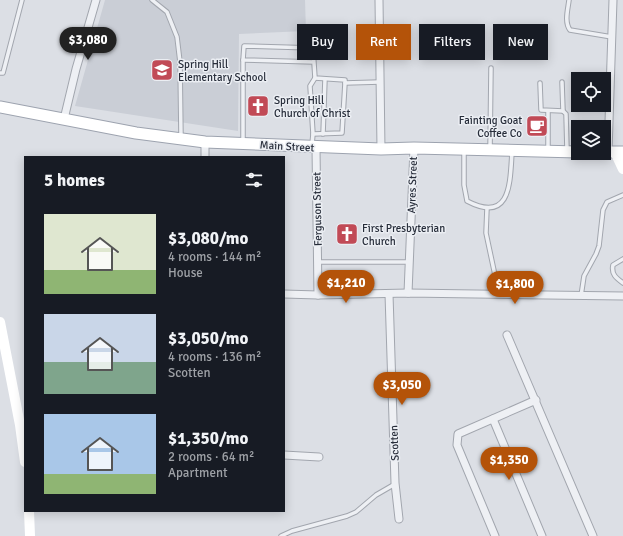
<!DOCTYPE html>
<html lang="en">
<head>
<meta charset="utf-8">
<style>
  body { margin:0; font-family:Signika,sans-serif; background:#242831; color:#f1f3f6; height:100vh; display:flex; flex-direction:column; font-size:15px; white-space:nowrap }
  * { box-sizing:border-box; margin:0 }
  p { font-size:13px; color:#9ea1a6 }
  .icon { flex:none; width:22px; height:22px; fill:none; stroke:currentColor; stroke-width:2; stroke-linecap:round; stroke-linejoin:round }
  .map { position:relative; flex:1; overflow:hidden }
  .drawer { position:absolute; left:24px; top:156px; width:261px; height:356px; display:flex; flex-direction:column; background:#171b24; border-radius:0px; box-shadow:0 2px 10px #0003 }
  .drawer>* { flex:none }
  .top-card { position:absolute; left:297px; top:24px; width:266px; height:36px; display:flex; gap:8px }
  .fabs { position:absolute; left:571px; top:72px; display:grid; gap:8px }
  .fabs a { display:grid; place-items:center; width:40px; height:40px; border-radius:0px; background:#171b24; box-shadow:0 2px 10px #0003; font-size:20px }
  .price { position:absolute; translate:-50% -34px; padding:0 9px; border-radius:14px; background:#b45309; color:#fff; font-size:13px; line-height:26px; filter:drop-shadow(0 1px 2px #0008) }
  .price::after { content:''; position:absolute; left:50%; top:24px; width:12px; height:9px; margin-left:-6px; background:inherit; clip-path:polygon(0 0,100% 0,50% 100%) }
  .price.selected { background:#222; color:#fff }
  ul { padding:0; list-style:none }
  li { display:flex; align-items:center; gap:12px; height:100px; padding:0 20px }
  li span { display:grid; place-items:center; flex:none; width:112px; height:80px; border-radius:0px; color:#555 }
  li>.icon { margin-inline-start:auto }
  span .icon { width:48px; height:48px; fill:#fffc; stroke-width:1 }
  li b { font-size:17px }
  h2 { display:flex; justify-content:space-between; align-items:center; height:48px; padding:0 20px; font-size:17px }
  .tag { padding:0 14px; border-radius:0px; background:#171b24; box-shadow:0 2px 10px #0003; font-size:14px; line-height:36px }
  .tag.selected { background:#b45309; color:#fff }
  .map>svg:first-child { display:block }
</style>
</head>
<body>
<div class="map">
<svg width="623" height="536" viewBox="0 0 623 536">
  <rect width="100%" height="100%" fill="#dcdfe5"/>
  <polygon fill="#caced6" points="105,0 305,0 306,31 239,34 238,131 75,106"/>
  <g fill="none" stroke-linecap="round" stroke-linejoin="round">
    <g stroke="#a2a6ae" stroke-width="5.5">
      <g id="lane">
        <polyline points="152,0 167,12 177,37 180,62 181,137"/>
        <path d="M569,0c-1,9 -5,22 1,30l42,7"/>
        <polyline points="314,62 243,60 244,46 313,48 315,78 345,80 345,83 380,82"/>
        <polyline points="0,73 3,73 22,0"/>
        <polyline points="562,82 563,111 566,114 567,150"/>
        <polyline points="540,83 541,110 563,111"/>
        <polyline points="548,111 548,150"/>
        <polyline points="313,134 342,133 345,83"/>
        <polyline points="323,134 325,79"/>
        <polyline points="243,143 243,60"/>
        <polyline points="312,144 313,134 310,86 315,78"/>
        <polyline points="490,149 491,68"/>
        <path d="M464,150v35l3,16c44,23 43,-18 45,-49"/>
        <polyline points="487,208 486,233 499,294"/>
        <path d="M623,259l-10,6c-2,9 3,13 10,18"/>
        <polyline points="317,262 409,262"/>
        <polyline points="581,296 584,276 596,254 599,246 603,210 607,202 623,195"/>
        <polyline points="281,536 292,531 347,516 356,512 376,495 395,484"/>
      </g>
    </g>
    <g stroke="#a2a6ae" stroke-width="9">
      <g id="street">
        <polyline points="379,0 381,149"/>
        <polyline points="64,119 76,69 96,0"/>
        <polyline points="316,148 318,295"/>
        <polyline points="608,152 613,0"/>
        <polyline points="205,157 205,142"/>
        <polyline points="408,293 414,148"/>
        <polyline points="284,294 318,295 408,293 623,296"/>
        <polyline points="389,294 395,483 399,519"/>
        <polyline points="507,335 593,536"/>
        <polyline points="493,419 542,536"/>
        <polyline points="284,455 319,457"/>
        <polyline points="495,536 457,445 458,434 536,400"/>
      </g>
    </g>
    <g stroke="#9da3af" stroke-width="13">
      <g id="primary">
        <polyline points="0,107 136,133 205,142 381,149 414,148 578,152"/>
        <polyline points="604,152 623,152"/>
      </g>
    </g>
    <use href="#lane" stroke="#eef0f4" stroke-width="3.5"/>
    <use href="#street" stroke="#eef0f4" stroke-width="7"/>
    <g stroke="#fff" stroke-width="10">
      <polyline points="615,152 623,169"/>
      <polyline points="0,322 20,425 25,462"/>
      <polyline points="29,511 30,536"/>
    </g>
    <use href="#primary" stroke="#fff" stroke-width="11"/>
  </g>
  <defs>
    <g id="school-square" transform="scale(1.15)"><rect x="-9" y="-9" width="18" height="18" rx="4" fill="#c14a56" stroke="#ebeef3"/><path d="M0-5L7-2L0 1L-7-2ZM-4 1L0 2.5L4 1V4Q0 6-4 4Z" fill="#fff"/></g>
    <g id="church-square" transform="scale(1.15)"><rect x="-9" y="-9" width="18" height="18" rx="4" fill="#c14a56" stroke="#ebeef3"/><path d="M-1.2-6h2.4v3.5h3.3v2.4h-3.3V6h-2.4V-.1h-3.3v-2.4h3.3Z" fill="#fff"/></g>
    <g id="cafe-square" transform="scale(1.15)"><rect x="-9" y="-9" width="18" height="18" rx="4" fill="#c14a56" stroke="#ebeef3"/><path d="M-5.5-4.5H6V0H3Q3 3.5 0 3.5H-2.5Q-5.5 3.5-5.5 0ZM3-3.2v2h1.7v-2ZM-6 4.5H4V6H-6Z" fill="#fff"/></g>
  </defs>
  <g fill-rule="evenodd">
    <use href="#school-square" x="162" y="70"/>
    <use href="#church-square" x="258" y="106"/>
    <use href="#cafe-square" x="537" y="126"/>
    <use href="#church-square" x="347" y="234"/>
  </g>
  <g text-anchor="middle" stroke-width="3" stroke-linejoin="round" paint-order="stroke">
    <g font-size="11" fill="#272d3a" stroke="#ebeef3" text-anchor="start">
      <text x="178" y="68">Spring Hill<tspan x="178" dy="13">Elementary School</tspan></text>
      <text x="274" y="104">Spring Hill<tspan x="274" dy="13">Church of Christ</tspan></text>
      <text x="522" y="124" text-anchor="end">Fainting Goat<tspan x="522" dy="13">Coffee Co</tspan></text>
      <text x="362" y="232">First Presbyterian<tspan x="362" dy="13">Church</tspan></text>
    </g>
    <g font-size="11" fill="#272d3a" stroke="#ebeef3">
      <text transform="translate(287 146) rotate(3)" y="4">Main Street</text>
      <text transform="translate(412 185) rotate(-88)" y="4">Ayres Street</text>
      <text transform="translate(317 209) rotate(-91)" y="4">Ferguson Street</text>
      <text transform="translate(394 443) rotate(-92)" y="4">Scotten</text>
    </g>
  </g>
</svg>
<div class="fabs">
<a><svg class="icon" aria-label="locate" viewBox="0 0 24 24"><circle cx="12" cy="12" r="6"/><path d="M12 2v4M12 18v4M2 12h4M18 12h4"/></svg></a>
<a><svg class="icon" aria-label="layers" viewBox="0 0 24 24"><path d="M12 4l9 5-9 5-9-5zM3 14l9 5 9-5"/></svg></a>
</div>
<b class="price selected" style="left:88px;top:61px">$3,080</b>
<b class="price" style="left:346px;top:304px">$1,210</b>
<b class="price" style="left:515px;top:305px">$1,800</b>
<b class="price" style="left:402px;top:406px">$3,050</b>
<b class="price" style="left:509px;top:481px">$1,350</b>
<div class="top-card">
<a class="tag">Buy</a>
<a class="tag selected">Rent</a>
<a class="tag">Filters</a>
<a class="tag">New</a>
</div>
<section class="drawer">
<h2>5 homes<svg class="icon" aria-label="filters" viewBox="0 0 24 24"><path d="M4 7h16M4 17h16"/><circle cx="9" cy="7" r="2"/><circle cx="15" cy="17" r="2"/></svg></h2>
<ul>
<li><span style="background:linear-gradient(#dfe7d0 70%,#8fb573 0)"><svg class="icon" aria-label="home" viewBox="0 0 24 24"><path d="M3 11l9-7 9 7M6 9v11h12V9"/></svg></span><div><b>$3,080/mo</b><p>4 rooms · 144 m²</p><p>House</p></div></li>
<li><span style="background:linear-gradient(#c9d6e8 60%,#7fa58c 0)"><svg class="icon" aria-label="home" viewBox="0 0 24 24"><path d="M3 11l9-7 9 7M6 9v11h12V9"/></svg></span><div><b>$3,050/mo</b><p>4 rooms · 136 m²</p><p>Scotten</p></div></li>
<li><span style="background:linear-gradient(#a9c7e8 75%,#8fb573 0)"><svg class="icon" aria-label="home" viewBox="0 0 24 24"><path d="M3 11l9-7 9 7M6 9v11h12V9"/></svg></span><div><b>$1,350/mo</b><p>2 rooms · 64 m²</p><p>Apartment</p></div></li>
</ul>
</section>
</div>
</body>
</html>
